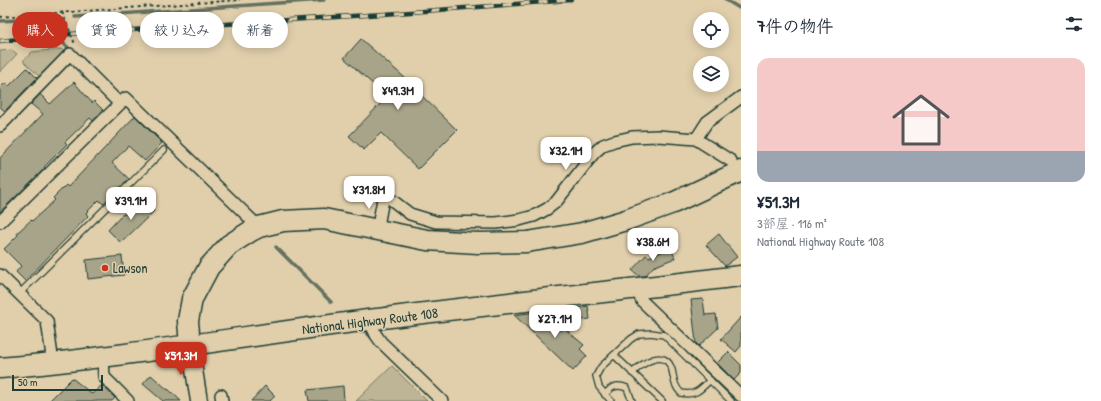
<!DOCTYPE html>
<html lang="ja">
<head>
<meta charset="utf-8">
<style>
  body { margin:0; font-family:"Patrick Hand","Klee One",sans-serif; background:#f2f2f3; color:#1f2937; height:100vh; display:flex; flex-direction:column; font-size:15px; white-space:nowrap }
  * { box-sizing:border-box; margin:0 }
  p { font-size:13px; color:#747a83 }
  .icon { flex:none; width:22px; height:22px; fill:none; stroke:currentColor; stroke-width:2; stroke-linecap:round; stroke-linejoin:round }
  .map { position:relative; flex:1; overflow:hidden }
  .drawer { display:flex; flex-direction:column; background:#fff; width:360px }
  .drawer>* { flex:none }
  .guide { position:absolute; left:12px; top:12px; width:380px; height:36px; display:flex; gap:8px }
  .controls { position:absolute; left:693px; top:12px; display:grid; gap:8px }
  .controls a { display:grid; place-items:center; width:36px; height:36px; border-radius:50%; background:#fff; box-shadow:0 2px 10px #0003; font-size:20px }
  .scale { position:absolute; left:12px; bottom:10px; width:91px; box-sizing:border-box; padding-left:4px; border:2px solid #1f3d34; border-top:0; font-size:11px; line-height:14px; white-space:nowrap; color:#1f3d34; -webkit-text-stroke:3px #e1cfac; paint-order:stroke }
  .price { position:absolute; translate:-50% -34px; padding:0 9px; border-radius:8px; background:#fff; color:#222; font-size:13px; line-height:26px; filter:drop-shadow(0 1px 2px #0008) }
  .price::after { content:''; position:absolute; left:50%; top:24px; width:12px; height:9px; margin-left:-6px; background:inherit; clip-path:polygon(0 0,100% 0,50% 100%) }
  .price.selected { background:#c8321e; color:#fff }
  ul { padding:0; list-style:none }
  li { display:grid; align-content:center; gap:8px; height:212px; padding:0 16px }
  li span { display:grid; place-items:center; height:124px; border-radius:12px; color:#555 }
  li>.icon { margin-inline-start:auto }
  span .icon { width:72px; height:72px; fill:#fffc; stroke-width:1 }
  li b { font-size:17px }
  h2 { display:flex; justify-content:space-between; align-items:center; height:48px; padding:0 16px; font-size:17px }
  .chip { padding:0 14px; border-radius:18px; background:#fff; box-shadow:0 2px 10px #0003; font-size:14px; line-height:36px }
  .chip.selected { background:#c8321e; color:#fff }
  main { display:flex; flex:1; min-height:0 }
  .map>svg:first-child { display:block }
</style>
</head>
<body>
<main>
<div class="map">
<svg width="741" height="401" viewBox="0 0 741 401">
  <rect width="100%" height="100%" fill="#e1cfac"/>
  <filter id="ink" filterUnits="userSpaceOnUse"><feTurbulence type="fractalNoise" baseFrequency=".025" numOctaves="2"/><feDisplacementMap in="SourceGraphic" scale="8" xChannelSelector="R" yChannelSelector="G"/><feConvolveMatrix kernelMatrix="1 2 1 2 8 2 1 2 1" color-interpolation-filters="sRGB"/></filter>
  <g filter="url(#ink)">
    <g fill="#beb596" stroke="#6e7965">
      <polygon points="61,49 65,53 41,78 23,61 32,52"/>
      <polygon points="12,50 17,54 0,72 0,51"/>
      <polygon points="392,366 427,401 356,401"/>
    </g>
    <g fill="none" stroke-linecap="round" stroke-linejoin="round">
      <g stroke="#64715f" stroke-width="3.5">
        <polyline points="726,0 741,9"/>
        <polyline points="75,17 324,0"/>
        <polyline points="51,19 57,25 62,42 73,52"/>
        <polyline points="0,21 55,18"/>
        <polyline points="276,247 331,302"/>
        <polyline points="366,332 373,339"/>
      </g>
    </g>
    <g fill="#a8a489" stroke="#1f3d34">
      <polygon points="361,39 423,94 421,95 457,130 418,169 381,133 364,150 349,136 387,97 344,58"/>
      <polygon points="27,68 37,78 5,111 0,107 0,88 5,83 9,86"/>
      <polygon points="74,82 92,103 94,101 103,110 93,121 90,118 65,142 67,144 44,167 45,168 0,212 0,158 43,114 31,104 40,94 50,104"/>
      <polygon points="135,116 162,143 145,161 128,146 112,163 129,179 103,204 99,200 86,213 88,216 25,281 16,272 21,266 4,249 18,235 17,233 31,220 32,221 55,200 53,198 66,185 68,187"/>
      <polygon points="140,198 154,211 121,243 108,230 123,214 124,215"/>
      <polygon points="719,234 737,257 725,266 706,245"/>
      <polygon points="671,248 675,258 653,267 645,276 639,276 632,270 646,255 649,257"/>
      <polygon points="122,256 124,275 88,279 86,260"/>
      <polygon points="703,299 705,315 716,314 718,328 699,346 696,343 691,300"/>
      <polygon points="588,306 590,319 576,321 573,309"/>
      <polygon points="536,312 549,327 553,322 561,331 564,328 584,345 580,349 587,356 573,371 514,315"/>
      <polygon points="741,317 741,346 736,352 721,339"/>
      <polygon points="728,352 741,365 741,373 734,380 717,363"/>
      <polygon points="151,375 168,390 168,389 181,401 163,401 143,384"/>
      <polygon points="72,378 92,394 102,385 115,398 112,401 49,401"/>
      <polygon points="265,386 275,396 270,401 251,401"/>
      <polygon points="343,386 344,401 309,401 307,390"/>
    </g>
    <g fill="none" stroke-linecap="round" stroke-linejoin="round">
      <g stroke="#1f3d34" stroke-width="8">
        <g id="lane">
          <polyline points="19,294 164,150"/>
          <polyline points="614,355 662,401"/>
          <path d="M632,373c11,-10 33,-26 40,-3 2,9 2,16 9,23 14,3 19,-3 29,-13"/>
          <path d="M605,395c6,-9 12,-11 22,-7l5,13"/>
          <polyline points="611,401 599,387 596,376 601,367 631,339 639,334 651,333 664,335 731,401"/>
        </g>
      </g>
      <g stroke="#1f3d34" stroke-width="14">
        <g id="street">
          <polyline points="0,126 70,54 119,103"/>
          <polyline points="696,139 707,122 741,97"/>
          <polyline points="0,222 126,98 259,227"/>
          <polyline points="377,231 384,194 410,214 436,222 496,223 519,220 534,216 547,209 556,202 594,153 603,145 614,141 632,137 658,136 696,139 731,161"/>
          <polyline points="0,275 47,321 53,363"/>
          <polyline points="636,288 642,301 741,396"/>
          <polyline points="369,320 376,335 381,342 442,401"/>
          <polyline points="103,357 104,377 128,401"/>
          <polyline points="221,395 222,401"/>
        </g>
      </g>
      <g stroke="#1f3d34" stroke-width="19">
        <polyline id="secondary" points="190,345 199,401"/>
      </g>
      <g stroke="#1f3d34" stroke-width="23">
        <g id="highway">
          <polyline points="190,345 188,321 192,299 209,267 229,245 251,231 259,227 283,221 324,219 427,240 478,243 527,242 582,233 626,220 673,203 741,171"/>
          <path d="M0,368c123,-11 246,-32 368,-48 124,-16 249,-29 373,-44"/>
        </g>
      </g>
      <g stroke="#1f3d34" stroke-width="2" stroke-dasharray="3 3" stroke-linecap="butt">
        <polyline points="62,12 75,44"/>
        <polyline points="0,17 240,0"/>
      </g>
      <use href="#lane" stroke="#e1cfac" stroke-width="5.5"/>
      <use href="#street" stroke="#e1cfac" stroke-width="11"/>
      <use href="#secondary" stroke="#e1cfac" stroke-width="16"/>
      <use href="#highway" stroke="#e1cfac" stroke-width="20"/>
      <g stroke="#1f3d34" stroke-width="4.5">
        <polyline id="rail" points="0,41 70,34 384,14 571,0"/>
      </g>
      <use href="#rail" stroke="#e1cfac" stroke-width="3" stroke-dasharray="9" stroke-linecap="butt"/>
    </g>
  </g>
  <circle fill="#c8321e" stroke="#e1cfac" stroke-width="1.5" cx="105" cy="268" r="4"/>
  <g text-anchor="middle" stroke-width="3" stroke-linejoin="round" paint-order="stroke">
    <g font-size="14" fill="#1f3d34" stroke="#e1cfac" text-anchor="start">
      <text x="113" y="273">Lawson</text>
    </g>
    <g font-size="14" fill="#1f3d34" stroke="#e1cfac">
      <text transform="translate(370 321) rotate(-7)" y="5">National Highway Route 108</text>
    </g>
  </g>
</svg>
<div class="controls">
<a><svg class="icon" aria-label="locate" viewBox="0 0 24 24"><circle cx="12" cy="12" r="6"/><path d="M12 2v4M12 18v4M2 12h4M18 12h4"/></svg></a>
<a><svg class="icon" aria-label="layers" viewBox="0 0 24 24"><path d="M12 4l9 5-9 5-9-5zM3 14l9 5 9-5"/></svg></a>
</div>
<div class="scale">50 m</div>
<b class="price" style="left:398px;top:111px">¥49.3M</b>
<b class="price" style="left:566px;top:171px">¥32.1M</b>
<b class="price" style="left:369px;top:210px">¥31.8M</b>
<b class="price" style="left:131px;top:221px">¥39.1M</b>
<b class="price" style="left:653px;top:262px">¥38.6M</b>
<b class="price" style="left:555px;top:339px">¥27.1M</b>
<b class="price selected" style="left:181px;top:376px">¥51.3M</b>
<div class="guide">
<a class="chip selected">購入</a>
<a class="chip">賃貸</a>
<a class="chip">絞り込み</a>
<a class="chip">新着</a>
</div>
</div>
<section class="drawer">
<h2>7件の物件<svg class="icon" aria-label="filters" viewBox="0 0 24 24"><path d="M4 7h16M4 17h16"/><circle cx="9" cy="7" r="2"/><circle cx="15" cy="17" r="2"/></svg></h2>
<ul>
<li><span style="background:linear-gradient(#f6c9c9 75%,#9aa5b1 0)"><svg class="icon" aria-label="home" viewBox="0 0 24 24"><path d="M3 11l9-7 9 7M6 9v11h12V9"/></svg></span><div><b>¥51.3M</b><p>3部屋 · 116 m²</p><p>National Highway Route 108</p></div></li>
</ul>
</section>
</main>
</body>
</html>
